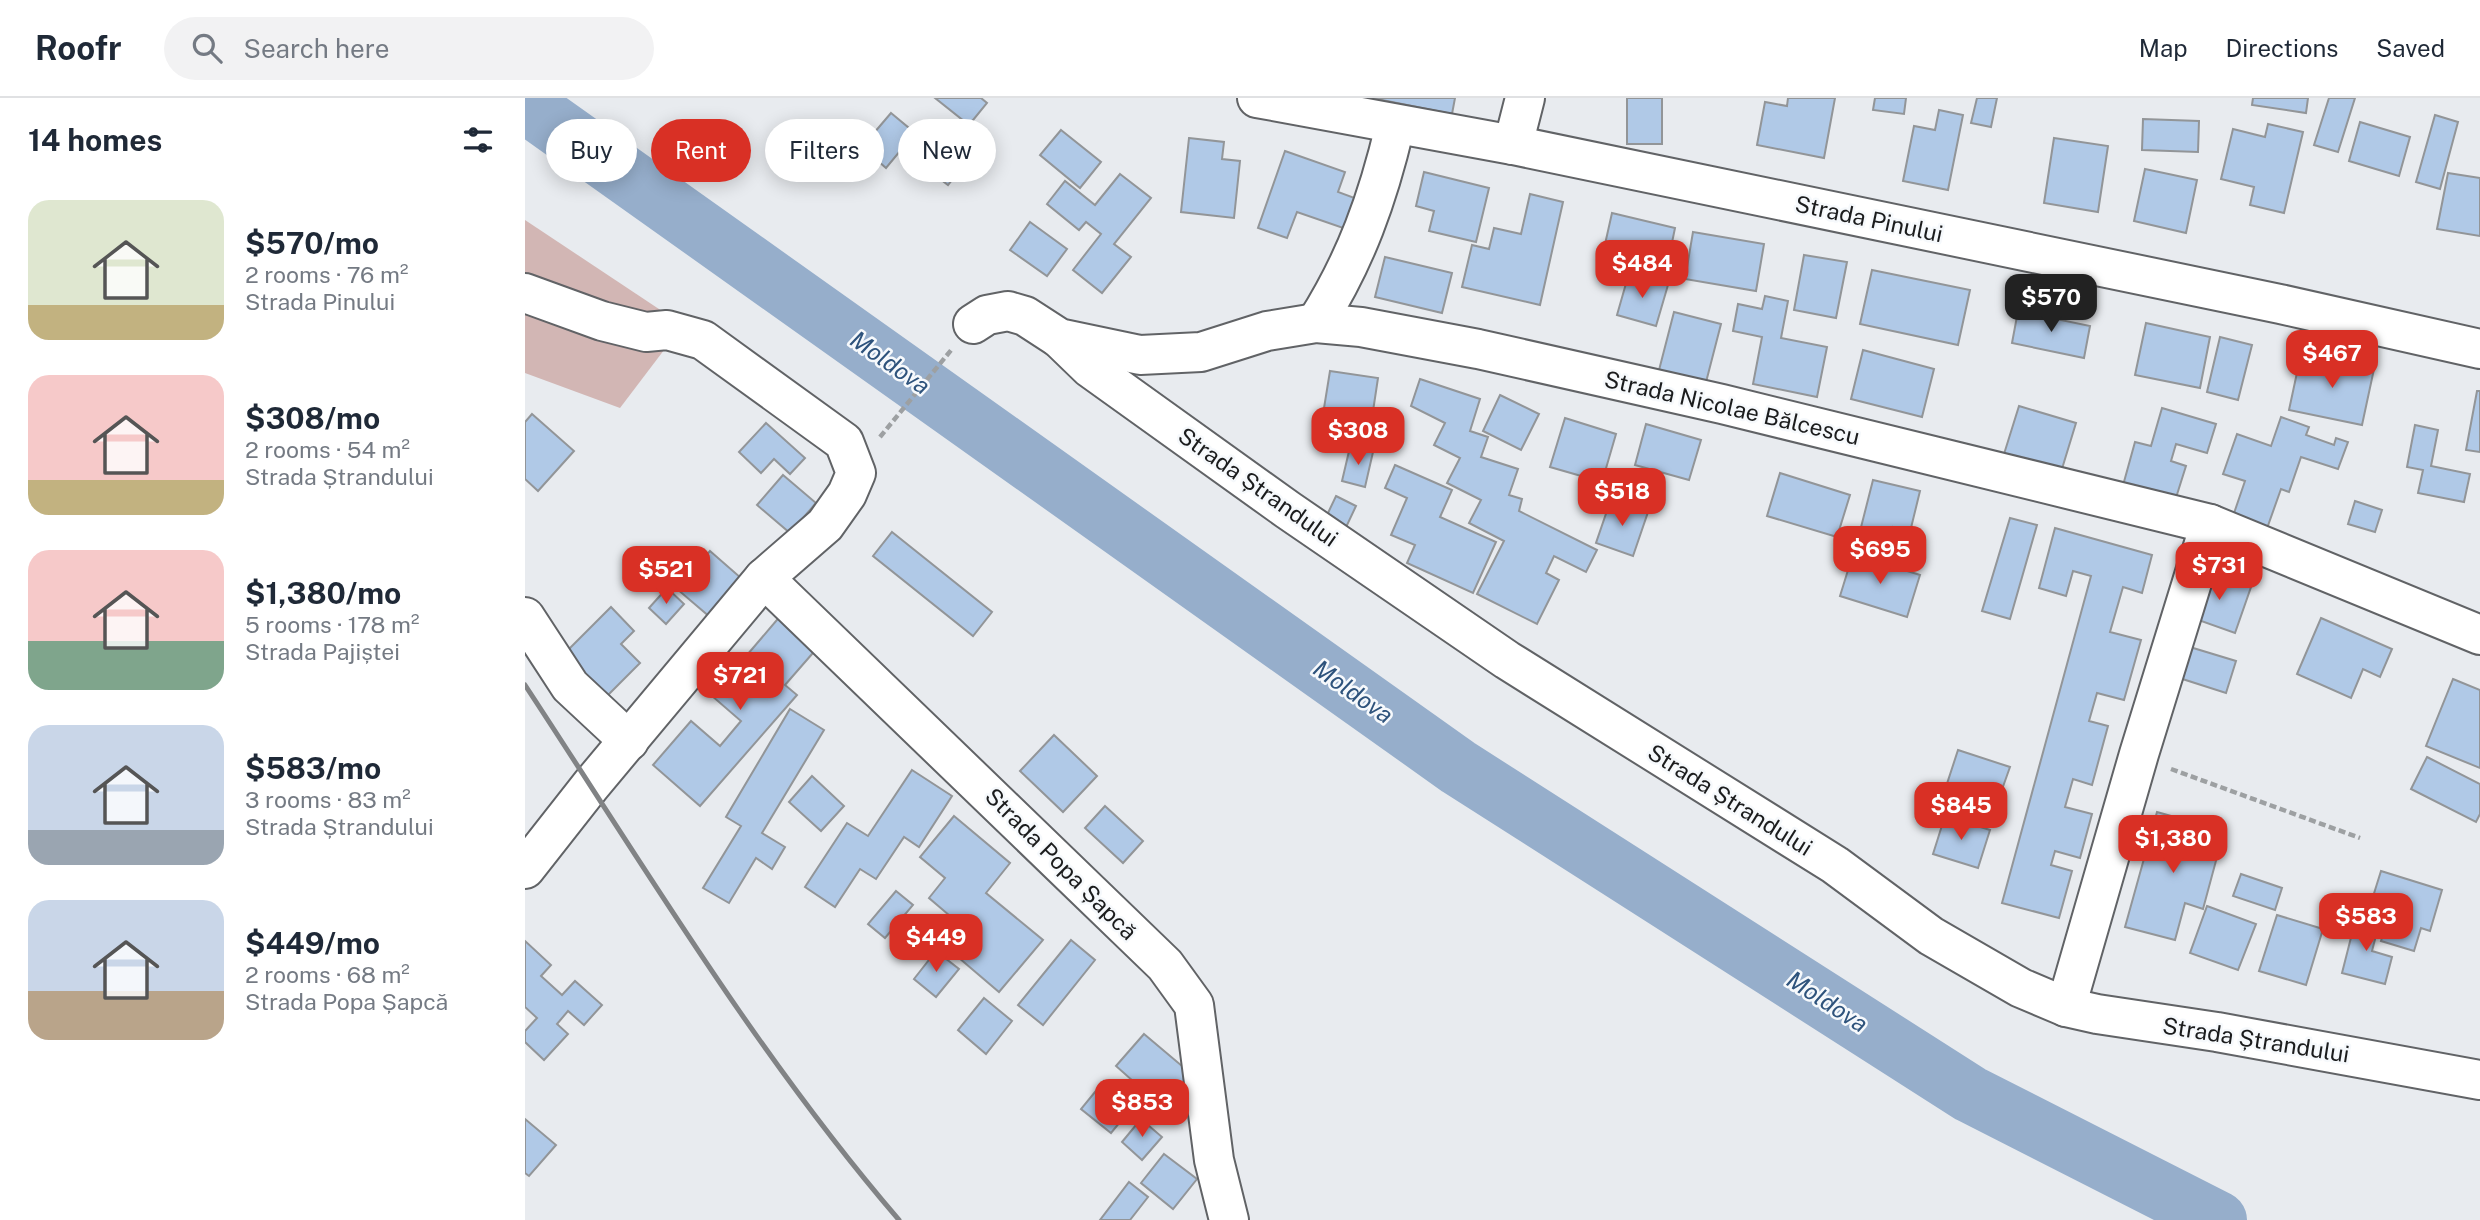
<!DOCTYPE html>
<html lang="en">
<head>
<meta charset="utf-8">
<style>
  body { margin:0; font-family:"Public Sans",sans-serif; background:#f2f2f3; color:#1f2937; height:100vh; display:flex; flex-direction:column; font-size:26px; white-space:nowrap }
  * { box-sizing:border-box; margin:0 }
  p { font-size:23px; color:#747a83 }
  .icon { flex:none; width:38px; height:38px; fill:none; stroke:currentColor; stroke-width:2; stroke-linecap:round; stroke-linejoin:round }
  .map { position:relative; flex:1; overflow:hidden }
  .details { display:flex; flex-direction:column; background:#fff; width:525px }
  .details>* { flex:none }
  .hud { position:absolute; left:21px; top:21px; width:665px; height:63px; display:flex; gap:14px }
  .price { position:absolute; translate:-50% -60px; padding:0 16px; border-radius:14px; background:#d93025; color:#fff; font-size:23px; line-height:46px; filter:drop-shadow(0 2px 4px #0008) }
  .price::after { content:''; position:absolute; left:50%; top:42px; width:21px; height:16px; margin-left:-10px; background:inherit; clip-path:polygon(0 0,100% 0,50% 100%) }
  .price.selected { background:#222; color:#fff }
  ul { padding:0; list-style:none }
  li { display:flex; align-items:center; gap:21px; height:175px; padding:0 28px }
  li span { display:grid; place-items:center; flex:none; width:196px; height:140px; border-radius:21px; color:#555 }
  li>.icon { margin-inline-start:auto }
  span .icon { width:84px; height:84px; fill:#fffc; stroke-width:1 }
  li b { font-size:30px }
  h2 { display:flex; justify-content:space-between; align-items:center; height:84px; padding:0 28px; font-size:30px }
  .chip { padding:0 24px; border-radius:32px; background:#fff; box-shadow:0 4px 18px #0003; font-size:24px; line-height:63px }
  .chip.selected { background:#d93025; color:#fff }
  header { display:flex; align-items:center; gap:42px; box-sizing:border-box; height:98px; padding:0 35px; background:#fff; border-bottom:2px solid #e0e1e3 }
  header strong { font-size:33px }
  nav { display:flex; gap:38px; margin-inline-start:auto; font-size:24px }
  .search { width:490px; height:63px; background:#f2f2f3; display:flex; align-items:center; gap:18px; box-sizing:border-box; padding:0 24px; border-radius:38px; color:#747a83; font-size:26px }
  main { display:flex; flex:1; min-height:0 }
  .map>svg:first-child { display:block }
</style>
</head>
<body>
<header>
<strong>Roofr</strong>
<div class="search"><svg class="icon" aria-label="search" viewBox="0 0 24 24"><circle cx="10" cy="10" r="6"/><path d="M15 15l6 6"/></svg>Search here</div>
<nav><a>Map</a><a>Directions</a><a>Saved</a></nav>
</header>
<main>
<section class="details">
<h2>14 homes<svg class="icon" aria-label="filters" viewBox="0 0 24 24"><path d="M4 7h16M4 17h16"/><circle cx="9" cy="7" r="2"/><circle cx="15" cy="17" r="2"/></svg></h2>
<ul>
<li><span style="background:linear-gradient(#dfe7d0 75%,#c2b280 0)"><svg class="icon" aria-label="home" viewBox="0 0 24 24"><path d="M3 11l9-7 9 7M6 9v11h12V9"/></svg></span><div><b>$570/mo</b><p>2 rooms · 76 m²</p><p>Strada Pinului</p></div></li>
<li><span style="background:linear-gradient(#f6c9c9 75%,#c2b280 0)"><svg class="icon" aria-label="home" viewBox="0 0 24 24"><path d="M3 11l9-7 9 7M6 9v11h12V9"/></svg></span><div><b>$308/mo</b><p>2 rooms · 54 m²</p><p>Strada Ștrandului</p></div></li>
<li><span style="background:linear-gradient(#f6c9c9 65%,#7fa58c 0)"><svg class="icon" aria-label="home" viewBox="0 0 24 24"><path d="M3 11l9-7 9 7M6 9v11h12V9"/></svg></span><div><b>$1,380/mo</b><p>5 rooms · 178 m²</p><p>Strada Pajiștei</p></div></li>
<li><span style="background:linear-gradient(#c9d6e8 75%,#9aa5b1 0)"><svg class="icon" aria-label="home" viewBox="0 0 24 24"><path d="M3 11l9-7 9 7M6 9v11h12V9"/></svg></span><div><b>$583/mo</b><p>3 rooms · 83 m²</p><p>Strada Ștrandului</p></div></li>
<li><span style="background:linear-gradient(#c9d6e8 65%,#b9a48a 0)"><svg class="icon" aria-label="home" viewBox="0 0 24 24"><path d="M3 11l9-7 9 7M6 9v11h12V9"/></svg></span><div><b>$449/mo</b><p>2 rooms · 68 m²</p><p>Strada Popa Șapcă</p></div></li>
</ul>
</section>
<div class="map">
<svg width="1955" height="1122" viewBox="0 0 1955 1122">
  <rect width="100%" height="100%" fill="#e8ebef"/>
  <polygon fill="#d2b6b4" points="0,122 158,227 95,310 0,275"/>
  <g fill="none" stroke-linecap="round" stroke-linejoin="round">
    <polyline stroke="#96aecb" stroke-width="58" points="0,6 933,669 1445,996 1693,1122"/>
  </g>
  <g fill="#b0c9e7" stroke="#929598" stroke-width="2">
    <polygon points="410,0 456,0 462,5 444,27"/>
    <polygon points="847,0 930,0 927,16"/>
    <rect x="1102" y="0" width="35" height="46"/>
    <polygon points="1263,0 1310,0 1299,60 1232,47 1240,4 1262,8"/>
    <polygon points="1350,0 1381,0 1379,16 1348,12"/>
    <polygon points="1452,0 1472,0 1466,29 1446,25"/>
    <polygon points="1728,0 1783,0 1781,15 1727,7"/>
    <polygon points="1804,0 1830,0 1813,54 1789,47"/>
    <polygon points="1414,12 1438,17 1423,92 1378,83 1389,28 1410,32"/>
    <polygon points="366,15 390,35 361,70 337,49"/>
    <polygon points="1910,17 1933,24 1915,91 1891,84"/>
    <polygon points="1618,21 1674,23 1673,54 1617,52"/>
    <polygon points="1835,24 1885,39 1874,78 1824,63"/>
    <polygon points="1743,26 1778,34 1759,115 1725,107 1729,89 1696,81 1708,31 1740,39"/>
    <polygon points="536,32 576,64 555,90 515,57"/>
    <polygon points="402,33 441,64 423,87 384,57"/>
    <polygon points="664,40 699,44 697,61 715,63 709,120 656,114"/>
    <polygon points="1529,40 1583,48 1573,114 1519,105"/>
    <polygon points="760,53 820,74 813,94 835,102 824,132 772,114 762,140 733,130"/>
    <polygon points="1620,71 1672,82 1661,135 1609,123"/>
    <polygon points="899,74 964,90 951,144 904,133 909,113 891,108"/>
    <polygon points="1923,75 1955,80 1955,138 1912,131"/>
    <polygon points="595,76 626,100 589,146 606,159 577,195 548,172 576,136 561,124 554,132 522,106 540,83 570,107"/>
    <polygon points="1005,96 1038,104 1015,207 937,189 947,147 964,151 969,130 996,136"/>
    <polygon points="1087,115 1150,130 1142,169 1105,160 1101,179 1074,173"/>
    <polygon points="505,124 542,151 522,178 485,152"/>
    <polygon points="1168,134 1239,146 1231,193 1160,181"/>
    <polygon points="1279,157 1322,164 1311,220 1269,212"/>
    <polygon points="860,159 927,175 917,215 850,199"/>
    <polygon points="1347,172 1445,192 1433,247 1335,226"/>
    <polygon points="1104,175 1143,187 1131,228 1092,217"/>
    <polygon points="1240,198 1263,203 1256,240 1302,249 1292,299 1228,286 1237,239 1208,233 1213,206 1237,211"/>
    <polygon points="1493,213 1565,228 1559,260 1487,245"/>
    <polygon points="1149,214 1196,226 1180,288 1133,276"/>
    <polygon points="1621,225 1685,239 1675,290 1610,277"/>
    <polygon points="1695,239 1727,247 1713,302 1682,294"/>
    <polygon points="1338,252 1409,271 1397,319 1326,301"/>
    <polygon points="1776,256 1849,271 1837,327 1764,312"/>
    <polygon points="805,273 853,280 845,333 807,327 810,311 799,310"/>
    <polygon points="895,281 955,301 945,333 963,339 956,359 993,371 984,397 997,401 994,413 1072,452 1061,474 1029,458 1021,475 1034,482 1012,526 952,496 979,443 944,425 956,402 922,385 935,360 909,347 920,325 886,308"/>
    <polygon points="1952,293 1955,293 1955,354 1941,352"/>
    <polygon points="975,297 1014,316 996,352 958,333"/>
    <polygon points="1494,308 1551,325 1536,374 1479,356"/>
    <polygon points="1637,310 1691,326 1682,355 1651,346 1646,363 1661,368 1649,406 1597,391 1610,344 1626,348"/>
    <polygon points="7,316 49,353 13,393 0,381 0,324"/>
    <polygon points="1756,319 1784,329 1781,337 1809,347 1811,340 1823,344 1813,371 1776,359 1764,394 1756,391 1740,436 1706,424 1720,383 1698,376 1712,336 1746,348"/>
    <polygon points="1040,320 1091,336 1077,384 1025,369"/>
    <polygon points="241,325 280,360 265,376 249,361 236,375 214,354"/>
    <polygon points="1121,326 1176,342 1164,382 1110,367"/>
    <polygon points="1890,327 1913,332 1906,368 1945,376 1939,404 1893,395 1898,372 1882,369"/>
    <polygon points="825,349 848,354 840,389 817,383"/>
    <polygon points="870,367 927,392 915,419 971,444 948,495 882,465 890,447 866,437 882,400 860,390"/>
    <polygon points="1255,375 1325,397 1312,439 1242,418"/>
    <polygon points="258,377 291,405 265,435 232,407"/>
    <polygon points="1348,382 1395,393 1385,434 1368,429 1362,452 1332,445"/>
    <polygon points="811,398 831,408 815,442 795,432"/>
    <polygon points="1086,401 1123,414 1108,458 1071,445"/>
    <polygon points="1830,403 1857,412 1850,434 1823,426"/>
    <polygon points="1485,420 1512,427 1485,521 1457,513"/>
    <polygon points="1530,430 1627,457 1617,495 1598,489 1585,534 1616,542 1599,602 1572,595 1564,623 1583,628 1567,687 1548,681 1540,709 1567,716 1555,760 1530,753 1526,767 1547,773 1534,820 1477,805 1566,478 1548,473 1541,498 1514,490"/>
    <polygon points="367,434 467,514 448,538 348,458"/>
    <polygon points="185,453 224,487 192,525 152,491"/>
    <polygon points="1328,456 1395,477 1382,519 1315,498"/>
    <polygon points="1678,472 1726,489 1710,535 1662,518"/>
    <polygon points="142,490 159,506 141,526 124,510"/>
    <polygon points="86,509 109,533 96,546 115,565 77,603 34,561"/>
    <polygon points="257,516 294,548 260,587 272,597 175,708 128,667 166,623 195,648 216,623 187,598"/>
    <polygon points="1796,520 1867,551 1855,579 1838,571 1826,600 1772,576"/>
    <polygon points="1655,546 1711,563 1701,595 1645,577"/>
    <polygon points="1928,581 1955,592 1955,670 1901,648"/>
    <polygon points="265,611 299,632 237,735 260,749 247,771 231,760 204,805 178,790 216,728 201,719"/>
    <polygon points="529,637 572,678 538,714 495,673"/>
    <polygon points="1433,652 1485,669 1475,697 1450,689 1444,707 1418,698"/>
    <polygon points="1902,659 1955,686 1955,716 1951,724 1886,691"/>
    <polygon points="387,672 427,698 394,749 379,739 351,781 335,771 310,809 280,789 322,725 343,738"/>
    <polygon points="287,678 319,708 296,733 264,704"/>
    <polygon points="580,708 618,743 598,765 560,730"/>
    <polygon points="1632,714 1699,733 1678,811 1660,805 1650,842 1600,829"/>
    <polygon points="429,718 485,765 461,795 518,842 474,894 414,843 431,823 404,800 420,780 395,759"/>
    <polygon points="1420,718 1465,732 1453,770 1408,756"/>
    <polygon points="1856,773 1917,792 1905,833 1896,830 1889,853 1856,843 1866,811 1846,805"/>
    <polygon points="1716,776 1757,790 1750,812 1708,798"/>
    <polygon points="371,793 388,807 360,840 343,826"/>
    <polygon points="1682,808 1731,826 1713,872 1665,855"/>
    <polygon points="1832,816 1855,822 1847,853 1867,859 1860,886 1817,875"/>
    <polygon points="1752,817 1798,831 1781,887 1734,873"/>
    <polygon points="546,842 570,862 518,927 493,907"/>
    <polygon points="0,843 26,867 16,878 37,897 50,883 77,907 59,927 43,913 32,926 43,936 19,962 0,944 0,933 12,920 0,909"/>
    <polygon points="411,853 434,871 411,899 389,881"/>
    <polygon points="459,900 487,923 461,956 433,932"/>
    <polygon points="619,936 676,984 640,1025 610,999 617,991 591,968"/>
    <polygon points="579,983 609,1007 586,1035 556,1011"/>
    <polygon points="0,1021 31,1047 4,1078 0,1075"/>
    <polygon points="616,1021 637,1039 617,1062 597,1044"/>
    <polygon points="639,1056 672,1081 648,1111 616,1085"/>
    <polygon points="604,1084 623,1099 605,1122 575,1122"/>
  </g>
  <g fill="none" stroke-linecap="round" stroke-linejoin="round">
    <g stroke="#616366" stroke-width="42">
      <g id="minor">
        <polyline points="732,0 988,47 1755,206 1955,251"/>
        <polyline points="988,47 1000,0"/>
        <polyline points="0,195 77,223 121,234 142,232 178,242 319,344 331,375 322,396 300,427 239,480 66,687 0,771"/>
        <path d="M791,225c40,-63 62,-125 79,-197"/>
        <polyline points="448,226 462,217 483,213 500,218 534,240 615,257 676,254 742,233 791,225 836,229 953,251 1197,306 1685,426 1955,537"/>
        <polyline points="534,240 565,270 763,412 982,562 1310,767 1406,838 1496,890 1541,909 1572,916 1692,934 1955,982"/>
        <polyline points="239,480 640,867 669,907 689,1062 704,1122"/>
        <polyline points="0,519 45,588 104,643"/>
        <polyline points="1541,909 1614,656 1685,426"/>
      </g>
    </g>
    <g stroke="#9da0a2" stroke-width="4.5" stroke-dasharray="7 3.5" stroke-linecap="butt">
      <polyline points="355,339 427,251"/>
      <polyline points="1646,671 1835,740"/>
    </g>
    <use href="#minor" stroke="#fff" stroke-width="38"/>
    <path stroke="#818385" stroke-width="5" d="M0,587c119,181 232,370 374,535"/>
  </g>
  <g text-anchor="middle" stroke-width="5" stroke-linejoin="round" paint-order="stroke">
    <g font-size="23" fill="#1b1c1d" stroke="#f6f9fc">
      <text transform="translate(1344 121) rotate(12)" y="8">Strada Pinului</text>
      <text transform="translate(1207 310) rotate(13)" y="8">Strada Nicolae Bălcescu</text>
      <text transform="translate(733 389) rotate(35)" y="8">Strada Ștrandului</text>
      <text transform="translate(1205 702) rotate(32)" y="8">Strada Ștrandului</text>
      <text transform="translate(536 766) rotate(45)" y="8">Strada Popa Șapcă</text>
      <text transform="translate(1731 942) rotate(9)" y="8">Strada Ștrandului</text>
    </g>
    <g font-size="24" font-style="italic" fill="#2e537c" stroke="#f6f9fc">
      <text transform="translate(365 265) rotate(35)" y="8">Moldova</text>
      <text transform="translate(828 594) rotate(35)" y="8">Moldova</text>
      <text transform="translate(1302 904) rotate(33)" y="8">Moldova</text>
    </g>
  </g>
</svg>
<b class="price" style="left:1117px;top:202px">$484</b>
<b class="price selected" style="left:1526px;top:236px">$570</b>
<b class="price" style="left:1807px;top:292px">$467</b>
<b class="price" style="left:833px;top:369px">$308</b>
<b class="price" style="left:1097px;top:430px">$518</b>
<b class="price" style="left:1355px;top:488px">$695</b>
<b class="price" style="left:1694px;top:504px">$731</b>
<b class="price" style="left:141px;top:508px">$521</b>
<b class="price" style="left:215px;top:614px">$721</b>
<b class="price" style="left:1436px;top:744px">$845</b>
<b class="price" style="left:1648px;top:777px">$1,380</b>
<b class="price" style="left:1841px;top:855px">$583</b>
<b class="price" style="left:411px;top:876px">$449</b>
<b class="price" style="left:617px;top:1041px">$853</b>
<div class="hud">
<a class="chip">Buy</a>
<a class="chip selected">Rent</a>
<a class="chip">Filters</a>
<a class="chip">New</a>
</div>
</div>
</main>
</body>
</html>
